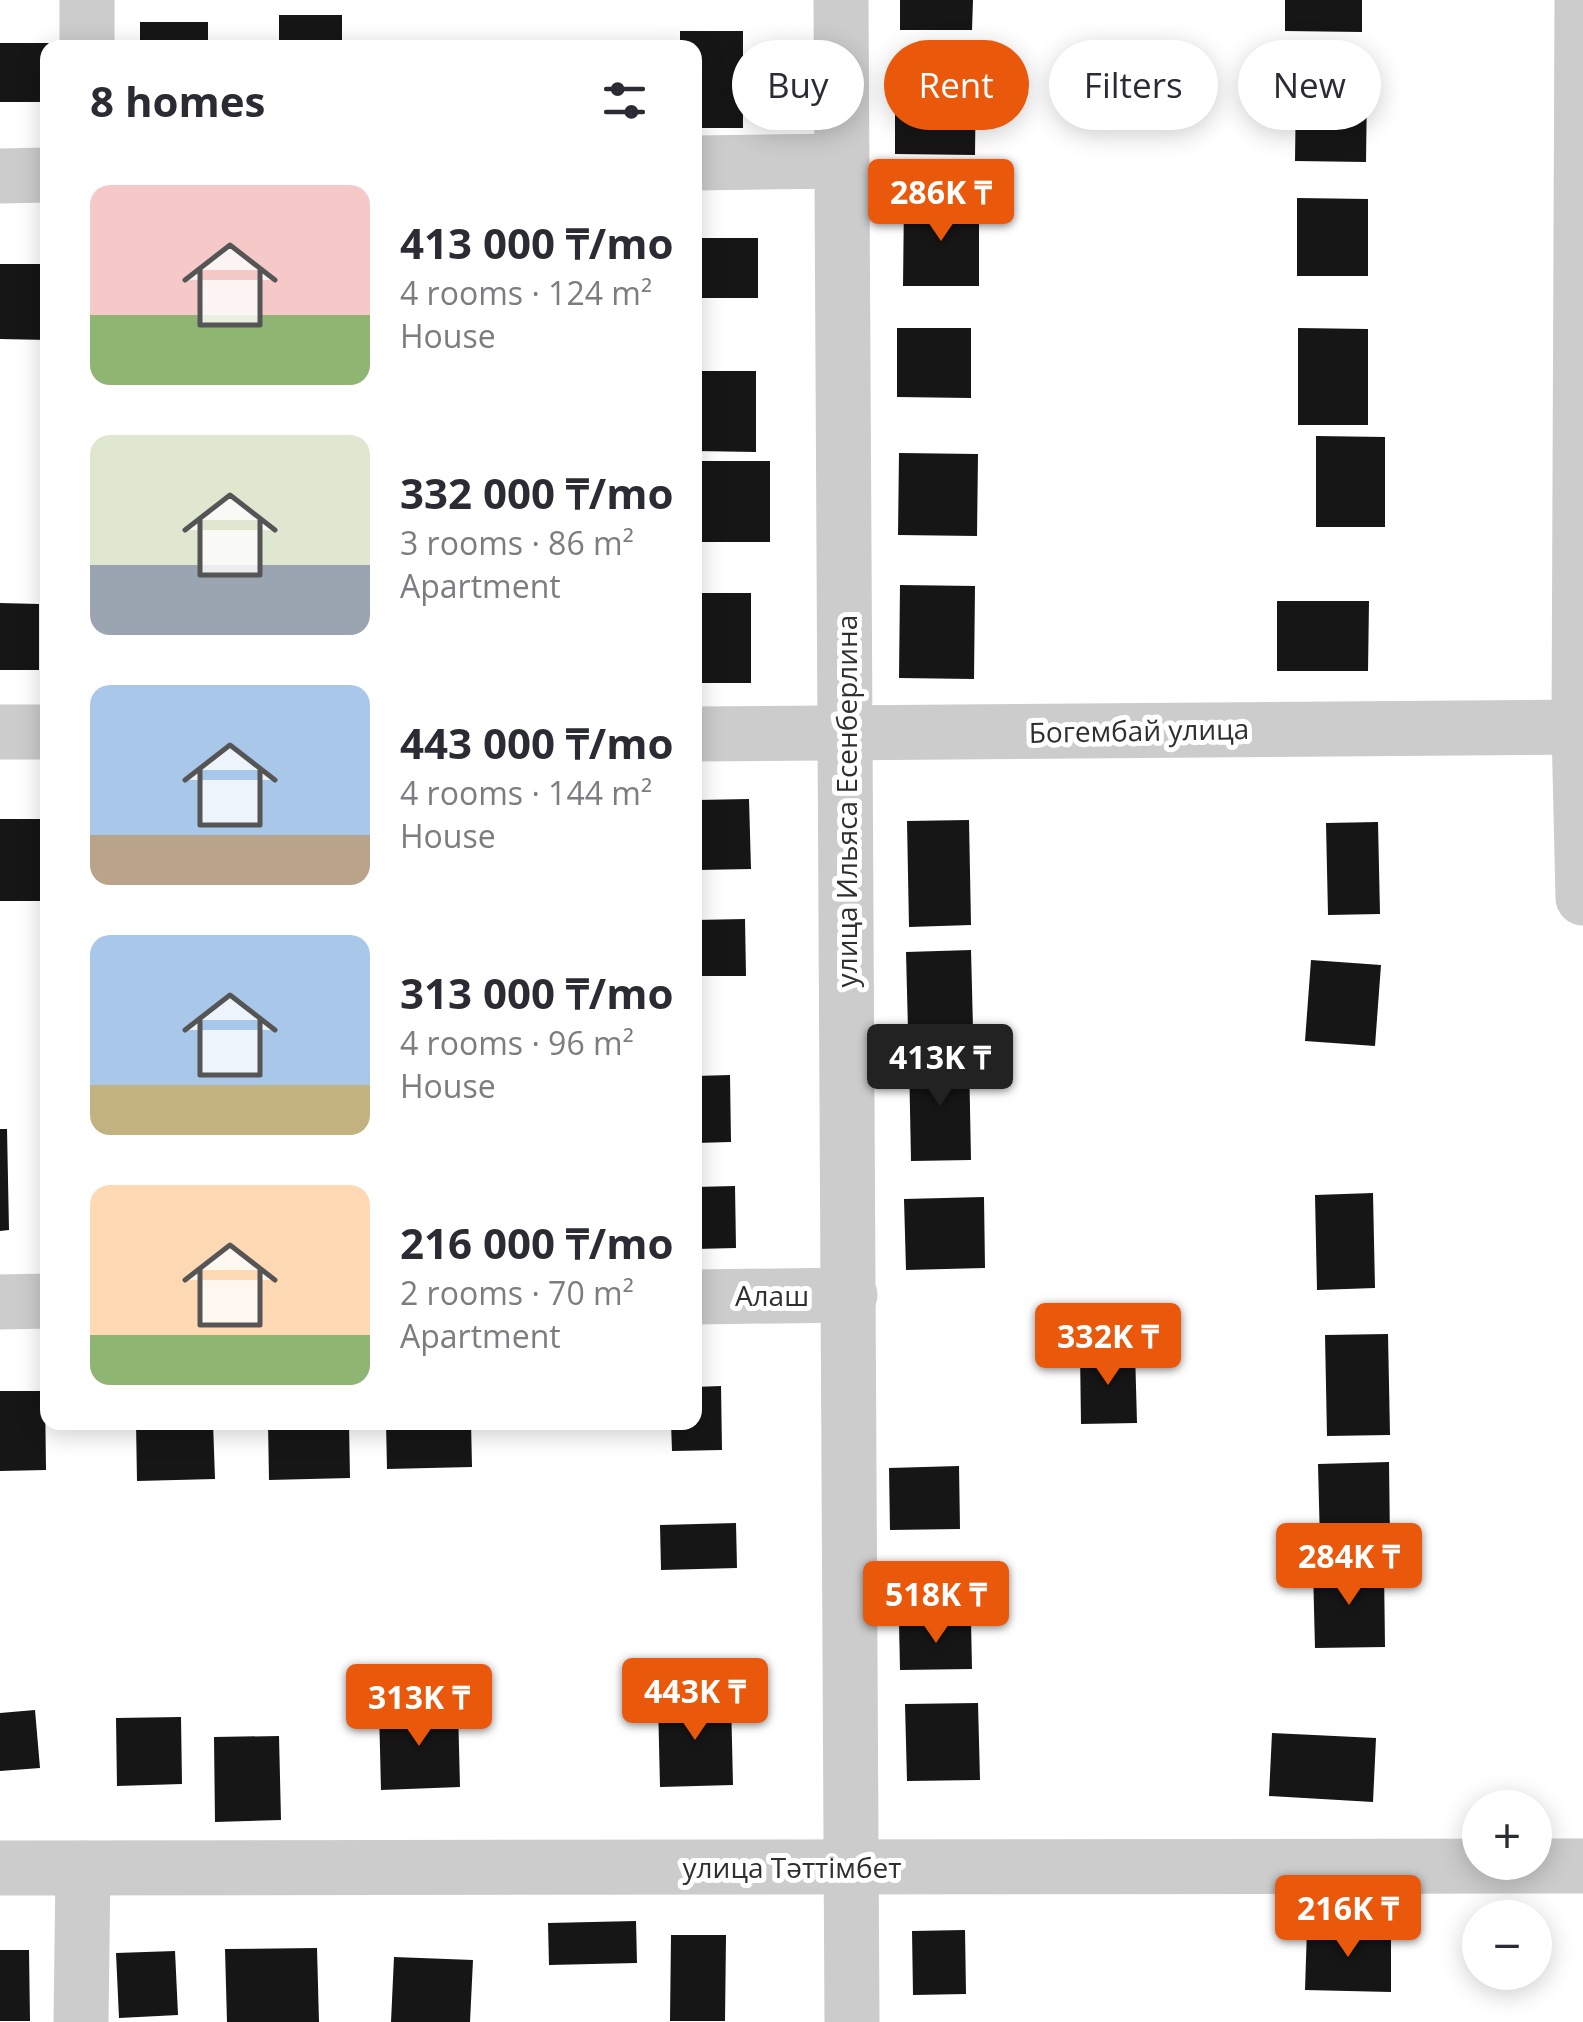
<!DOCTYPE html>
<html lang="en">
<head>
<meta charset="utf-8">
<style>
  body { margin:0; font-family:"Open Sans",sans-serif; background:#f7f7f7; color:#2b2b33; height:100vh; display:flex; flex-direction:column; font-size:38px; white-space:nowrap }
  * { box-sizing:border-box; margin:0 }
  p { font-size:32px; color:#7c7c81 }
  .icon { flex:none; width:55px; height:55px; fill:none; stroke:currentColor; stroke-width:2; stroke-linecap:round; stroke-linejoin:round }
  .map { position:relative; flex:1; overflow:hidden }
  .panel { position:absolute; left:40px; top:40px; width:662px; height:1390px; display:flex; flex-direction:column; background:#fff; border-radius:20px; box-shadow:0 5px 25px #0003 }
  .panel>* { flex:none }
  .top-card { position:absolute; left:732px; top:40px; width:700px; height:90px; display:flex; gap:20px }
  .fabs { position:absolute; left:1462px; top:1790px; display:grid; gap:20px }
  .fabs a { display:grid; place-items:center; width:90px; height:90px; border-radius:50%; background:#fff; box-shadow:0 5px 25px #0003; font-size:50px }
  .price { position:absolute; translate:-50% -85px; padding:0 22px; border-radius:10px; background:#ea580c; color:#fff; font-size:32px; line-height:65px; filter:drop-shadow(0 2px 5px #0008) }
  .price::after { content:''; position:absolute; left:50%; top:60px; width:30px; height:22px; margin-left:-15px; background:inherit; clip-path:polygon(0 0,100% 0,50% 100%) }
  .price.current { background:#222; color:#fff }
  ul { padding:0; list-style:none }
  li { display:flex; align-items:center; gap:30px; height:250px; padding:0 50px }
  li span { display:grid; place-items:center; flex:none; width:280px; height:200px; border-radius:20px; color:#555 }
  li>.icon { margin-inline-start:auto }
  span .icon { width:120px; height:120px; fill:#fffc; stroke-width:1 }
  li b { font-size:42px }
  h2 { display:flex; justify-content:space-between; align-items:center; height:120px; padding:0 50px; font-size:42px }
  .pill { padding:0 35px; border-radius:45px; background:#fff; box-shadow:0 5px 25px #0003; font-size:35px; line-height:90px }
  .pill.current { background:#ea580c; color:#fff }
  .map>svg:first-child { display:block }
</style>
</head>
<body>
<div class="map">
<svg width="1583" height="2022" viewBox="0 0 1583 2022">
  <rect width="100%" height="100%" fill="#fff"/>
  <g fill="#161616">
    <polygon points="900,0 973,0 972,30 900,30"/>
    <polygon points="1285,0 1362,0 1362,32 1285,31"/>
    <rect x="279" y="15" width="63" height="33"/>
    <rect x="140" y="22" width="68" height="26"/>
    <polygon points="680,31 743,31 743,128 695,128 695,48 680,48"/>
    <polygon points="0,43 51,43 48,102 0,102"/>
    <polygon points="895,68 976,69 975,155 895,154"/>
    <polygon points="1296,87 1367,87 1366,162 1295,161"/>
    <polygon points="1297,198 1368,199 1368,276 1297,276"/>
    <polygon points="904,201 979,202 979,286 903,286"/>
    <rect x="695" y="238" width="63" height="60"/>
    <polygon points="0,264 48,264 48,340 0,339"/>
    <polygon points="897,328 971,328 971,398 897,397"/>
    <polygon points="1298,328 1368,329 1368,425 1298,425"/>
    <polygon points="695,371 756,371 756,452 695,451"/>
    <polygon points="1316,436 1385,437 1385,527 1316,527"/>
    <polygon points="899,453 978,454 977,536 898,535"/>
    <rect x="695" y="461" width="75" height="81"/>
    <polygon points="900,585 975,586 974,679 899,678"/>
    <rect x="695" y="593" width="56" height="90"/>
    <polygon points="1277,601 1369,601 1368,671 1277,671"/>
    <polygon points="0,603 39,604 39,670 0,670"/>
    <polygon points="749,799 751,869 698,870 697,800"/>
    <rect x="0" y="819" width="48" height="82"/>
    <polygon points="969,820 971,925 909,927 907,821"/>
    <polygon points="1378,822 1380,914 1328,915 1326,823"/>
    <polygon points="745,919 746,976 695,976 695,920"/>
    <polygon points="971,950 973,1028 908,1030 906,952"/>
    <polygon points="1311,960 1381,965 1375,1046 1305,1041"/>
    <polygon points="969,1057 971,1160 911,1161 909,1058"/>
    <polygon points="730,1075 731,1142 695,1143 695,1076"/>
    <polygon points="0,1129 7,1129 9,1230 0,1231"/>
    <polygon points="735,1186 736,1248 695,1249 695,1187"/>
    <polygon points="1373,1193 1375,1288 1317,1290 1315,1195"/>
    <polygon points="984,1197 985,1268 906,1270 904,1199"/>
    <polygon points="1388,1334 1390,1435 1327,1436 1325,1335"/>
    <polygon points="1135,1351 1137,1423 1081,1424 1080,1352"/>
    <polygon points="721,1386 722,1450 672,1451 671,1422 695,1422 695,1387"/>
    <polygon points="0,1391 45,1391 46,1470 0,1471"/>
    <polygon points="136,1422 213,1422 215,1479 137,1481"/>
    <polygon points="268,1422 349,1422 350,1478 269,1480"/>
    <polygon points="386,1422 471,1422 472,1467 387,1469"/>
    <polygon points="1389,1462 1390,1541 1320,1542 1318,1464"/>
    <polygon points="959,1466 960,1529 890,1530 889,1468"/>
    <polygon points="736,1523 737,1568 661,1570 660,1525"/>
    <polygon points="1384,1568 1385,1647 1315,1648 1313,1569"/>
    <polygon points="971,1621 972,1669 900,1670 899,1623"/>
    <polygon points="731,1699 733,1785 660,1787 658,1700"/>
    <polygon points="978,1703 980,1780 907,1781 905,1704"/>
    <polygon points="458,1708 460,1787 381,1790 379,1709"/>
    <polygon points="35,1710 40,1768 0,1771 0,1713"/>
    <polygon points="181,1717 182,1784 117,1786 116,1718"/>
    <polygon points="1272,1733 1376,1738 1373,1802 1269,1796"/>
    <polygon points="279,1736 281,1820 215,1822 214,1737"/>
    <polygon points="636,1921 637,1963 549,1965 548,1923"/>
    <polygon points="1307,1928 1391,1930 1391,1992 1305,1990"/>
    <polygon points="965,1930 966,1994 913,1995 912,1931"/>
    <polygon points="671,1935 726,1935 725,2021 670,2021"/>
    <polygon points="317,1948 319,2022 227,2022 225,1949"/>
    <polygon points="0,1950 29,1950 30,2021 0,2021"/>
    <polygon points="175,1951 178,2015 119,2018 116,1953"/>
    <polygon points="394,1957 473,1960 470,2022 391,2022"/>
  </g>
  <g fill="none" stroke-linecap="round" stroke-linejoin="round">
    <g stroke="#ccc" stroke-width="55">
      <polyline points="841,0 852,2022"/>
      <polyline points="1582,0 1579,727 1583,898"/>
      <polyline points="87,48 87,0"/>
      <polyline points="695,163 842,161"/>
      <polyline points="0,176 48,175"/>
      <polyline points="0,732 48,732"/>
      <polyline points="695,734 1583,727"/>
      <polyline points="695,1297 850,1295"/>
      <polyline points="0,1302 48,1301"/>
      <polyline points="0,1868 1583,1866"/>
      <polyline points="81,2022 83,1868"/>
    </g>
  </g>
  <g text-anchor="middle" stroke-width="10" stroke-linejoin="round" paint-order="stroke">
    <g font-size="28" fill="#2f2f2f" stroke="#fff">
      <text transform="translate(1139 731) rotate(-1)" y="10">Богембай улица</text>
      <text transform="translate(847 801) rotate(-90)" y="10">улица Ильяса Есенберлина</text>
      <text x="772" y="1306">Алаш</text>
      <text x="792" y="1878">улица Тәттімбет</text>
    </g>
  </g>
</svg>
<div class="fabs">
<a>+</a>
<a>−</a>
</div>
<b class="price" style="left:941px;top:244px">286K ₸</b>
<b class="price current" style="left:940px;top:1109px">413K ₸</b>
<b class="price" style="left:1108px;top:1388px">332K ₸</b>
<b class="price" style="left:1349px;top:1608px">284K ₸</b>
<b class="price" style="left:936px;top:1646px">518K ₸</b>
<b class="price" style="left:695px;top:1743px">443K ₸</b>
<b class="price" style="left:419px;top:1749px">313K ₸</b>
<b class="price" style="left:1348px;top:1960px">216K ₸</b>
<div class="top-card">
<a class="pill">Buy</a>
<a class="pill current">Rent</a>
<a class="pill">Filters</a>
<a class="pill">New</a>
</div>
<section class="panel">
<h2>8 homes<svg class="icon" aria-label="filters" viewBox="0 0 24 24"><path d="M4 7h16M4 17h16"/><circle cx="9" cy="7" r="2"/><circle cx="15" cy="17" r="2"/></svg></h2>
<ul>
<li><span style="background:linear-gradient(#f6c9c9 65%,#8fb573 0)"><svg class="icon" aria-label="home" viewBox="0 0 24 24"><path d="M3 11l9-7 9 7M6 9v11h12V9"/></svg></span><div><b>413 000 ₸/mo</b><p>4 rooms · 124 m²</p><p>House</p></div></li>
<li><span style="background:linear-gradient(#dfe7d0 65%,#9aa5b1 0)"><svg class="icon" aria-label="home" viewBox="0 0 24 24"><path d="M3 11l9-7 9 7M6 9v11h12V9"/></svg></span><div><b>332 000 ₸/mo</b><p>3 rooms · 86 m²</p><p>Apartment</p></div></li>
<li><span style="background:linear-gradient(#a9c7e8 75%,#b9a48a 0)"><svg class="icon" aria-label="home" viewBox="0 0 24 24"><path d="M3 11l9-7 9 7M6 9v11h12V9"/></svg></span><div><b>443 000 ₸/mo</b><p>4 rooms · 144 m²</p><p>House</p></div></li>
<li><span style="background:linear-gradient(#a9c7e8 75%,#c2b280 0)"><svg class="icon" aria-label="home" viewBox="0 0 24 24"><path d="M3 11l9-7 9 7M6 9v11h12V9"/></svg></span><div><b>313 000 ₸/mo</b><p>4 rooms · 96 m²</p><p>House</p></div></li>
<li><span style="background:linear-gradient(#ffd9b3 75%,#8fb573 0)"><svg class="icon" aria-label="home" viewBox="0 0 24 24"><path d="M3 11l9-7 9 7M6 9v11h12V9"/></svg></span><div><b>216 000 ₸/mo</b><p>2 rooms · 70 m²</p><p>Apartment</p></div></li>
</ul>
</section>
</div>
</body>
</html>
